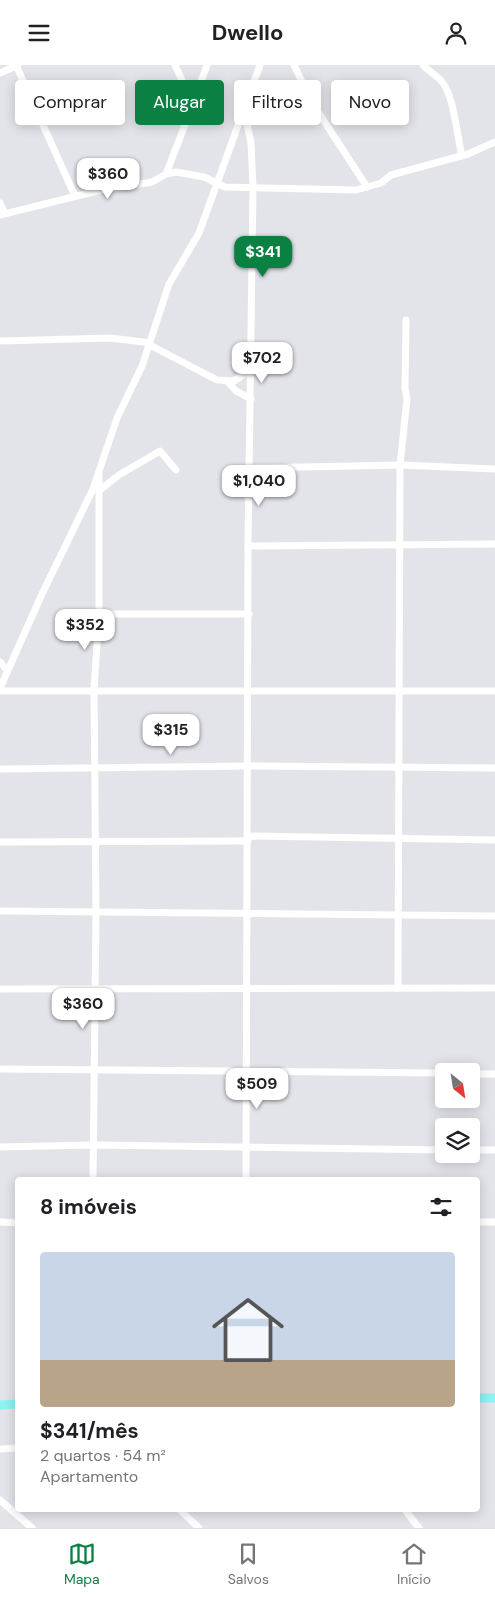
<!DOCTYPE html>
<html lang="pt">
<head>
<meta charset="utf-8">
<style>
  body { margin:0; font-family:"DM Sans",sans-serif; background:#f6f6f6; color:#202124; height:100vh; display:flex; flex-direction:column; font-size:19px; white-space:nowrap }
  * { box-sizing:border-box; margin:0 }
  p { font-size:16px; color:#757577 }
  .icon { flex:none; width:28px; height:28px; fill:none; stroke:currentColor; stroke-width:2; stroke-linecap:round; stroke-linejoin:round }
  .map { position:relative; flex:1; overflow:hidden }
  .panel { position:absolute; left:15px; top:1112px; width:465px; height:335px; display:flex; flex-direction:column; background:#fff; border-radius:5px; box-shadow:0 2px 12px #0003 }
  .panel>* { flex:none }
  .guide { position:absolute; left:15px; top:15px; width:465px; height:45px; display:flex; gap:10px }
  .needle { width:32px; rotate:150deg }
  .fabs { position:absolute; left:435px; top:998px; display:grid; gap:10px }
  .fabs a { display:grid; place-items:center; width:45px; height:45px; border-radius:5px; background:#fff; box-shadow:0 2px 12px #0003; font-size:25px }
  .price { position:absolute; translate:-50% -42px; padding:0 11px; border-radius:10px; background:#fff; color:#222; font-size:16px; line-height:32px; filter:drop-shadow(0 1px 2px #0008) }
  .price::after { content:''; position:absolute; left:50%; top:30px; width:15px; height:11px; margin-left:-8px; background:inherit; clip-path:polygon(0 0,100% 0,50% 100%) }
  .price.current { background:#0b8043; color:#fff }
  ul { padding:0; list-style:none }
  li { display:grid; align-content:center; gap:10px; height:265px; padding:0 25px }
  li+li { border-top:1px solid #e0e0e0 }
  li span { display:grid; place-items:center; height:155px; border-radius:5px; color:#555 }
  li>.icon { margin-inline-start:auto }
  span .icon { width:90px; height:90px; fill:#fffc; stroke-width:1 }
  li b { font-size:21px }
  h2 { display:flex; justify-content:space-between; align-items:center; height:60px; padding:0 25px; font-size:21px }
  .pill { padding:0 18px; border-radius:5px; background:#fff; box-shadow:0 2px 12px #0003; font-size:18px; line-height:45px }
  .pill.current { background:#0b8043; color:#fff }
  header { display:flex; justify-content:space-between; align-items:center; height:65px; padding:0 25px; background:#fff; font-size:22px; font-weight:700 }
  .tabs { display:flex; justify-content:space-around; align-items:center; height:70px; border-top:1px solid #e0e0e0; background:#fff; font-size:14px; color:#757577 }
  .tabs a { display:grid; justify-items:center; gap:2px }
  .tabs .current { color:#0b8043 }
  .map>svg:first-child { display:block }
</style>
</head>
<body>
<header><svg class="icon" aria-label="menu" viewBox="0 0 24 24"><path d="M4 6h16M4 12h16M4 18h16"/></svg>Dwello<svg class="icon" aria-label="person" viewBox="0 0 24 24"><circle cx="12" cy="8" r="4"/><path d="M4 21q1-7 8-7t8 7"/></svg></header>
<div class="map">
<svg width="495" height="1463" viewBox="0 0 495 1463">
  <rect width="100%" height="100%" fill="#e3e3ea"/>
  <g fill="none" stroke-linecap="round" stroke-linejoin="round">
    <g stroke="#fff" stroke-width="7">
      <polyline points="16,0 75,131"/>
      <polyline points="294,0 311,36 367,122"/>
      <path d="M423,0c6,7 14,10 20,18 11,15 14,53 19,73"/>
      <polyline points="0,8 18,0"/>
      <polyline points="193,39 207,0"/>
      <polyline points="244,45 251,78 253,122 248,481 246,1115"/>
      <polyline points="166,109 193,39 175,0"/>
      <polyline points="0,138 5,149"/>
      <polyline points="0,150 101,125 152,117 166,109 176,107 204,112 225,122 356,125 381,118 391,110 468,89 495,77"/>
      <polyline points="0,276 110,273 144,277 217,315 234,316 252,304"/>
      <polyline points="228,317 236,326 251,334"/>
      <polyline points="249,403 400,400 495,404"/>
      <polyline points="100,425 119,410 160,386 176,405"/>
      <polyline points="248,481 495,479"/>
      <polyline points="99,549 249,549"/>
      <polyline points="0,597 7,605"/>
      <polyline points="0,623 42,529 93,424 117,353 142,301 169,219 199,168 260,0"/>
      <polyline points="0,626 495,626"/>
      <polyline points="0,704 249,701 495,703"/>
      <polyline points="248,771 495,775"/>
      <polyline points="0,777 248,776"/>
      <polyline points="0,846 495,851"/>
      <polyline points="398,923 400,400 407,334 405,323 406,255"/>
      <polyline points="0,924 495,923"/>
      <polyline points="0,1004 444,1008"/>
      <polyline points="471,1009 495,1009"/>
      <polyline points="0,1082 93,1080 444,1085"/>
      <polyline points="471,1085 495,1085"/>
      <polyline points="93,1115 96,848 94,624 99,549 99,407"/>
      <polyline points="0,1157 18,1158"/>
      <polyline points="478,1157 495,1157"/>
      <polyline points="0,1384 18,1383"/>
      <polyline points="0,1435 32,1463"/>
      <polyline points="180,1445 199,1463"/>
      <polyline points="405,1445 419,1463"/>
    </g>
    <g stroke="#8cf2f2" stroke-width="9">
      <polyline points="478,1333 495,1333"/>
      <polyline points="0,1340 18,1339"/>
    </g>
  </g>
</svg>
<div class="fabs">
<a><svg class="needle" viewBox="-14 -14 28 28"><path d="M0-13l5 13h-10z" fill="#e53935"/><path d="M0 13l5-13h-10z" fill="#757577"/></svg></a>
<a><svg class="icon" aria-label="layers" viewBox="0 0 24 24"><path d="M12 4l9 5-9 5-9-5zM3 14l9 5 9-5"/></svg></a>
</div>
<b class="price" style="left:108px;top:135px">$360</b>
<b class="price current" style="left:263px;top:213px">$341</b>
<b class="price" style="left:262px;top:319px">$702</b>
<b class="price" style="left:259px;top:442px">$1,040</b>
<b class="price" style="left:85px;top:586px">$352</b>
<b class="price" style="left:171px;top:691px">$315</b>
<b class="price" style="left:83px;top:965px">$360</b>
<b class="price" style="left:257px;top:1045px">$509</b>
<div class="guide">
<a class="pill">Comprar</a>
<a class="pill current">Alugar</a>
<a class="pill">Filtros</a>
<a class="pill">Novo</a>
</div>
<section class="panel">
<h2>8 imóveis<svg class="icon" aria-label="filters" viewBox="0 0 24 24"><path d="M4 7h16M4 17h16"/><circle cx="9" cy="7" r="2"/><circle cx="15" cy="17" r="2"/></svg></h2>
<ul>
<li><span style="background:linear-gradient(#c9d6e8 70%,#b9a48a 0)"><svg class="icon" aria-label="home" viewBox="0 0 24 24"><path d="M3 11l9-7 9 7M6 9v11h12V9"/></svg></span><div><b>$341/mês</b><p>2 quartos · 54 m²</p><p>Apartamento</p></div></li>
</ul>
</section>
</div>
<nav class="tabs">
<a class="current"><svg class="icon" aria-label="map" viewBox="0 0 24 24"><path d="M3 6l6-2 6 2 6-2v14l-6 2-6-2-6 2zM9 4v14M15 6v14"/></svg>Mapa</a>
<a><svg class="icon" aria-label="saved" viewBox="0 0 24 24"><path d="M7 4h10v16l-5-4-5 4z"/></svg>Salvos</a>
<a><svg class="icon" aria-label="home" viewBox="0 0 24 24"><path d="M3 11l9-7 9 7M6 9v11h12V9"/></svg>Início</a>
</nav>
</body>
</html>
